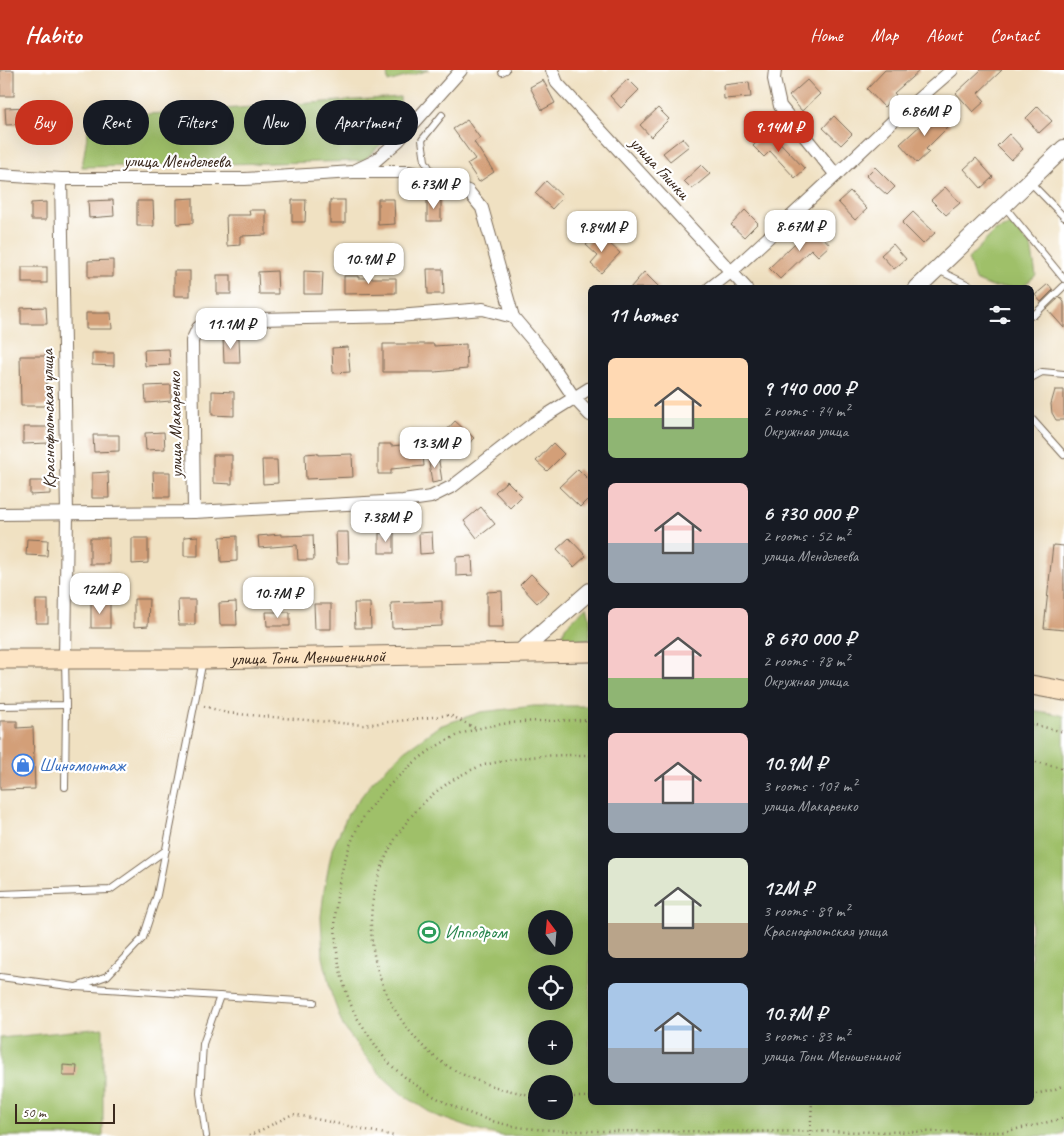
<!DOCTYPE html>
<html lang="en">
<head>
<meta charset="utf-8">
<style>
  body { margin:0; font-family:Caveat,sans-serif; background:#20242c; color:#f1f3f6; height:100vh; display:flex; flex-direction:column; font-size:19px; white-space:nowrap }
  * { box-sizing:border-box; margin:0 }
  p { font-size:16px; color:#9ea1a6 }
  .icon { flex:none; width:28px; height:28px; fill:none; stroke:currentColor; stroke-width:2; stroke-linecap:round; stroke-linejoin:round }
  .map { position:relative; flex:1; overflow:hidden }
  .side { position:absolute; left:588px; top:215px; width:446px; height:820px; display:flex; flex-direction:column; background:#171b24; border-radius:8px; box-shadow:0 5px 20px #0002 }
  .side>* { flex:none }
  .guide { position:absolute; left:15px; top:30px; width:475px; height:45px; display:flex; gap:10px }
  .needle { width:32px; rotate:344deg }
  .tools { position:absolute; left:528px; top:840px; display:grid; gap:10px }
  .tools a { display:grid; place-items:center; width:45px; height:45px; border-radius:50%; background:#171b24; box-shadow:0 5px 20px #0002; font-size:25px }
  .scale { position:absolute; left:15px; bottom:12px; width:100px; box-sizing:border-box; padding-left:5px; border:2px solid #3b2a1e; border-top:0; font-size:14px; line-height:18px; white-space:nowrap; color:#3b2a1e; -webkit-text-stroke:4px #fff; paint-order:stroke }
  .price { position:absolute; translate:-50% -42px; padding:0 11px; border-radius:10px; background:#fff; color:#222; font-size:16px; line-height:32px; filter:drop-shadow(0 1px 2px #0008) }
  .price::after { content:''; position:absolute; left:50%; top:30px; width:15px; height:11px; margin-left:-8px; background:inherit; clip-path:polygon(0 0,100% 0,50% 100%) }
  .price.selected { background:#c8321e; color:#fff }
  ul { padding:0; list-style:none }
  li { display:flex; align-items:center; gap:15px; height:125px; padding:0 20px }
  li span { display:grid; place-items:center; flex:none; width:140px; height:100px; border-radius:8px; color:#555 }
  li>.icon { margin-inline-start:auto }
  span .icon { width:60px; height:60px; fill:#fffc; stroke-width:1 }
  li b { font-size:21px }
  h2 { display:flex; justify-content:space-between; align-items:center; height:60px; padding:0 20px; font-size:21px }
  .tag { padding:0 18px; border-radius:22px; background:#171b24; box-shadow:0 5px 20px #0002; font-size:18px; line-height:45px }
  .tag.selected { background:#c8321e; color:#fff }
  header { display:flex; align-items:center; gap:30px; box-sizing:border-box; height:70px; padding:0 25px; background:#c8321e; color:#fff }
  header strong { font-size:24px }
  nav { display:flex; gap:28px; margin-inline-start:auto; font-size:18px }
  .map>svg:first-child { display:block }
</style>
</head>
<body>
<header>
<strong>Habito</strong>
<nav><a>Home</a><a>Map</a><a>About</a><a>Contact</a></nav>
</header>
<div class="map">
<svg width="1064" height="1066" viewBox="0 0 1064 1066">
  <rect width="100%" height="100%" fill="#fff"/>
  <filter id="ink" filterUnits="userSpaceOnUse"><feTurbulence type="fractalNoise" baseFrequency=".02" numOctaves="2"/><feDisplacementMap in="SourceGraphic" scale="10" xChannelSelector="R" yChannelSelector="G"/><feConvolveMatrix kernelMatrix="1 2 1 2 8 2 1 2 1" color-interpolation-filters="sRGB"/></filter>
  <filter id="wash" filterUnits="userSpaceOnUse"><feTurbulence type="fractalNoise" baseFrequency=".0096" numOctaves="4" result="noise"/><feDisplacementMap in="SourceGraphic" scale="20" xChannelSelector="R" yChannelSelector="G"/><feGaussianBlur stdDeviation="1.12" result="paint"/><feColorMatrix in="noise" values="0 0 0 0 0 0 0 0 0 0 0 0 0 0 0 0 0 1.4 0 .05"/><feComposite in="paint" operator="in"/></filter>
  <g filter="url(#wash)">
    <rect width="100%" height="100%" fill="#f0e1c2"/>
    <g fill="#9fc069" stroke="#6d7544" fill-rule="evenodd">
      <polygon points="387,0 429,0 388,12"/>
      <polygon points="400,27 401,56 363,91 82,97 90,48"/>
      <polygon points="1011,155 1031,176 1036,205 1023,217 992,217 975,210 968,189 995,161"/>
      <polygon points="587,536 590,548 590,569 568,571 563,565 565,557"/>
      <path d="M534,636h56v396h441v-392l25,4 8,2v417l-11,3h-551l-26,-6 -42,-15 -31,-20 -23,-21 -18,-22 -19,-26 -12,-33 -8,-36 -2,-40 3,-26 8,-42 16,-35 25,-33 31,-30 35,-25 42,-14zM536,849h28v27h-28zM536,904h28v27h-28zM536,959h28v27h-28zM536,1014h28v27h-28z"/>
      <polygon points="103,958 103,1066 0,1066 0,968"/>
    </g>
    <g id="blocks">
      <g fill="#d39f78">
        <rect x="0" y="0" width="14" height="26"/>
        <polygon points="885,0 920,0 894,23 896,25 884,37 867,19"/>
        <polygon points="981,0 1002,0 978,23 985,31 973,42 956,23"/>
        <polygon points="628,9 639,20 621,38 610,26"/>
        <polygon points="543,10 555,33 542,40 530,17"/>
        <polygon points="807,10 820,24 802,41 789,26"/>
        <polygon points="749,12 751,27 724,29 723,15"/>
        <polygon points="1038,36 1052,51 1039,63 1026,48"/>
        <polygon points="30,37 30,54 6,55 5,38"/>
        <polygon points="658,38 669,49 651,67 640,55"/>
        <polygon points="936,41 950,55 926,79 929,82 917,93 900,74"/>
        <polygon points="834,46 852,64 841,75 823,58"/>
        <polygon points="467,50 480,68 474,72 494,102 479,112 467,94 475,89 453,59"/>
        <polygon points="768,60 805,99 795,108 770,81 764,87 753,76"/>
        <polygon points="1009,64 1023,79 1011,90 997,76"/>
        <polygon points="682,68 689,76 670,91 663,83"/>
        <polygon points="976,88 993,107 981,118 964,99"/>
        <polygon points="701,95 710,104 692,119 684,111"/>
        <polygon points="875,97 895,117 887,125 866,106"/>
        <polygon points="546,111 563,127 552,139 535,123"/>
        <polygon points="945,117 960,133 946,145 931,130"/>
        <polygon points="850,121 867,139 855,150 838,132"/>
        <polygon points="193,128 193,153 177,154 177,129"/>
        <polygon points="378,129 394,129 395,154 378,155"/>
        <polygon points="113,130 114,146 89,148 88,131"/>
        <polygon points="292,130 306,130 305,152 292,152"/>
        <rect x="330" y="130" width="15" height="23"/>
        <rect x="427" y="130" width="14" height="21"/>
        <polygon points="137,131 153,131 154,156 137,156"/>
        <polygon points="46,132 46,150 31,150 31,133"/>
        <polygon points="249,140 266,140 266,165 240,166 240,175 227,176 226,145 250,145"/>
        <polygon points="745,140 758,153 744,167 731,155"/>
        <polygon points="913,142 935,163 923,174 902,153"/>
        <polygon points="813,156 830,175 818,186 811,179 780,209 769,198"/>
        <polygon points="598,163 620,183 601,203 591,194 598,186 586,175"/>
        <polygon points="893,174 906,189 894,199 881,185"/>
        <polygon points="113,190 113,207 88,207 88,191"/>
        <rect x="22" y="197" width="25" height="16"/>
        <polygon points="427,199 443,199 444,224 428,224"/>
        <rect x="174" y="201" width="16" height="25"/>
        <polygon points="277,201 278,224 259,224 258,202"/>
        <polygon points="304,201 323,202 322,224 304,224"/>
        <polygon points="644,202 660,218 630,218"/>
        <rect x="217" y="205" width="14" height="19"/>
        <polygon points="344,206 358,206 358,208 396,208 396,223 344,224"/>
        <polygon points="1048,214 1053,220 1041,232 1035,225"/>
        <polygon points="1060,227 1064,232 1064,258 1047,239"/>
        <polygon points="46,237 47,254 21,254 21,238"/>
        <polygon points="86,243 111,243 112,259 86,259"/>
        <polygon points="223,268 239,268 240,293 224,293"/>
        <polygon points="383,274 434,274 434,276 466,274 467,299 435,302 383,302"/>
        <polygon points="348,277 350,302 333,303 332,278"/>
        <polygon points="169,279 170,295 145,296 144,280"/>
        <polygon points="92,283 114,283 114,296 92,295"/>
        <polygon points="20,286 46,286 47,336 21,336"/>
        <polygon points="171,315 171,331 146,333 145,316"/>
        <polygon points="1055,320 1064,320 1064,350 1056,350 1052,343 1051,334"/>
        <polygon points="212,321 234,322 234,346 212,345"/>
        <polygon points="455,351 474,368 463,380 444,363"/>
        <polygon points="23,357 48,357 49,373 23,374"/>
        <polygon points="164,362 165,379 146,380 145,363"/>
        <polygon points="93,365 119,365 119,381 94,382"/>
        <polygon points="422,373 424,396 391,399 391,404 378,404 378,374 391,374 391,376"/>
        <polygon points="553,373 564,384 547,401 536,391"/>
        <polygon points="318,383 318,385 352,384 353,407 306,409 305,384"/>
        <polygon points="213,385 232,385 232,414 213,413"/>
        <polygon points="438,385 442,411 432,413 428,386"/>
        <polygon points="262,390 277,390 278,413 263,414"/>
        <polygon points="578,399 590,411 590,427 580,437 559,417"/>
        <polygon points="108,402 109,428 92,428 92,403"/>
        <polygon points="153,402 170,402 170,427 154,427"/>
        <polygon points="30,411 50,411 50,424 30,425"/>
        <polygon points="507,411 522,426 510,438 495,422"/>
        <polygon points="481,437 495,454 477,468 464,451"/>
        <polygon points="336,462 348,462 349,493 337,493"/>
        <polygon points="432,462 433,483 420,484 419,463"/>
        <rect x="379" y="463" width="15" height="20"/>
        <polygon points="281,464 281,466 313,465 314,490 298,490 297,475 259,478 258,466"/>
        <polygon points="198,466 198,486 184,486 184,467"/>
        <polygon points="237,466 237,491 221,492 220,467"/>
        <rect x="90" y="468" width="19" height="26"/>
        <polygon points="132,468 148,468 148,493 132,494"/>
        <polygon points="569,468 586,486 574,497 557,479"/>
        <polygon points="27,469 48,470 47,486 26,485"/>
        <polygon points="1053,475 1064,476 1064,560 1044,558"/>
        <polygon points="472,486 473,505 456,506 456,487"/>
        <polygon points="531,504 549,522 537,533 520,515"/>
        <polygon points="250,509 263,509 264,529 252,531"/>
        <polygon points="502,521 503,557 487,557 487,522"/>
        <polygon points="134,529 149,529 148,556 134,557"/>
        <rect x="36" y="530" width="12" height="23"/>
        <polygon points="178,530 195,530 195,555 179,555"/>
        <polygon points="442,531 442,556 392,558 391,533"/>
        <rect x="91" y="532" width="19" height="26"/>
        <polygon points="236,532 237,555 220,555 219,533"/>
        <polygon points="354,533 370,533 371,558 355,558"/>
        <polygon points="314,534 331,534 331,559 315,559"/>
        <polygon points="266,542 290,542 290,556 267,556"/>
        <polygon points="0,651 17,651 17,658 33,657 35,719 0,720"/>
        <polygon points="63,995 77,996 76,1006 63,1006"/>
      </g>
    </g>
  </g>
  <g filter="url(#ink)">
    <use href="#blocks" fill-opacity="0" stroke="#7a6a57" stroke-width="1"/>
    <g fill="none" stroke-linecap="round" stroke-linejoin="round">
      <g stroke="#7a6a57" stroke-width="8">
        <g id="service">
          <polyline points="502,2 506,0"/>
          <polyline points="435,107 425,91 422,70 442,45"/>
          <polyline points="1030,112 1064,147"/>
          <polyline points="1005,137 1064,209"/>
          <polyline points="938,200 975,218"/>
          <polyline points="1031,244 1034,245 1064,216"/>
          <polyline points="1031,308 1042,302 1064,304"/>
          <polyline points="1031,348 1064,385"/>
          <polyline points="0,636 66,635 65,590"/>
          <polyline points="65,717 66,635"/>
          <polyline points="0,824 110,820 166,780"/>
          <polyline points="0,907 76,917 314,932"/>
          <polyline points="76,917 107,906 143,868 157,825 203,590"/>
          <polyline points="206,1066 200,1023 203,974 220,926"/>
        </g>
      </g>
      <g stroke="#7a6a57" stroke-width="14">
        <g id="minor">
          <polyline points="552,0 557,13 746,218"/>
          <polyline points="775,0 774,9 780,36 836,105 894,50 952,0"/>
          <polyline points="356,100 375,91 398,71 461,0"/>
          <polyline points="0,105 61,109 245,109 353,102 409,102 435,108 448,114 468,121 482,138 513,247 546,286 575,329 590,345"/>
          <polyline points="61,109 67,443 65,589"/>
          <polyline points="710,218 732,201 836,105"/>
          <polyline points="194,442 192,271 198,258 209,250 398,246 483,239 513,247"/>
          <polyline points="0,444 194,442 403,431 431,427 453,416 534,353 590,318"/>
        </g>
      </g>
      <g stroke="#7a6a57" stroke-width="18">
        <g id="tertiary">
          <polyline points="917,218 1064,78"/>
          <polyline points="519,583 590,521"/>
        </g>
      </g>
      <g stroke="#7a6a57" stroke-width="21">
        <g id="secondary">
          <path id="s1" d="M0,589h204l386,-7"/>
          <polyline points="1031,615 1064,621"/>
        </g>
      </g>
      <g stroke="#7a6a57" stroke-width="2.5" stroke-dasharray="1 4" stroke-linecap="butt">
        <polyline points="204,636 227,643 363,655 450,645 477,659"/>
        <path d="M590,650c-32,1 -63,0 -94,5 -6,1 -13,2 -19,4 -25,6 -49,21 -68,38 -20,17 -42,40 -53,64 -27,59 -28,124 -1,183 3,6 8,12 12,19 8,11 15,24 25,33 10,10 24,19 36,27 33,19 69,33 107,36 11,1 22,1 33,2l434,1 35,-7 27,-7"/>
        <polyline points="1031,654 1064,662"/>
        <polyline points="1031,691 1055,696 1064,699"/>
        <polyline points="1031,1025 1053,1020 1064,1015"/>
        <path d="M536,1026c-38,-7 -77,-17 -107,-44 -35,-32 -58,-79 -58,-128 0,-68 46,-134 110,-158 6,-2 12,-3 18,-4 31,-7 60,-7 91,-7"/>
        <polyline points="564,1027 590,1027"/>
        <polyline points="249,1066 293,1044 394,1066"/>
        <polyline points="810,1066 812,1032"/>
      </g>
      <use href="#service" stroke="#fff" stroke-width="6"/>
      <use href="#minor" stroke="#fff" stroke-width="12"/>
      <use href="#tertiary" stroke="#fff" stroke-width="16"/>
      <use href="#secondary" stroke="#fde5c5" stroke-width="19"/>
    </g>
  </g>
  <defs>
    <g id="shop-ring" transform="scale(1.125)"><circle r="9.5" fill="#fff" stroke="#3f7fe0" stroke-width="1.5"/><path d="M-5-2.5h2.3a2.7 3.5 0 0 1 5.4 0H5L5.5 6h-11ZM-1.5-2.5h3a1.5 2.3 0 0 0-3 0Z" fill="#3f7fe0"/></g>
    <g id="stadium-ring" transform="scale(1.125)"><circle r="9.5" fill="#fff" stroke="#2e9e5b" stroke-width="1.5"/><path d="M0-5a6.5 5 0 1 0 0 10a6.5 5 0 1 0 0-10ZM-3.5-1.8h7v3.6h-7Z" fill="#2e9e5b"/></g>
  </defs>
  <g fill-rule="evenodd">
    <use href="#shop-ring" x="23" y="695"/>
    <use href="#stadium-ring" x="429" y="862"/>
  </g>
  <g text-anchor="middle" stroke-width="4.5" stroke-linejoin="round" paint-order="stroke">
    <g font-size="18" fill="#3b2a1e" stroke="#fff">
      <text x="177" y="97">улица Менделеева</text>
      <text transform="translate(660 98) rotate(47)" y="6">улица Глинки</text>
      <text transform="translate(48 349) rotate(-91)" y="6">Краснофлотская улица</text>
      <text transform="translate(175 355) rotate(-91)" y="6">улица Макаренко</text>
      <text dy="6" stroke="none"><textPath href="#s1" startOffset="308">улица Тони Меньшениной</textPath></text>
    </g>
    <g font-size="18" fill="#366cbe" stroke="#fff" text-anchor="start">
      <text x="39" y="701">Шиномонтаж</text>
    </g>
    <g font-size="18" fill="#27864d" stroke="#fff" text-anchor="start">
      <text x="445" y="868">Ипподром</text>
    </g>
  </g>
</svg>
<div class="tools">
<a><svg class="needle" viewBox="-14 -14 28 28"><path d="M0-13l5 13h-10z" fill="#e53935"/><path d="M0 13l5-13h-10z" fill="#9ea1a6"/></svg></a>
<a><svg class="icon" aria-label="locate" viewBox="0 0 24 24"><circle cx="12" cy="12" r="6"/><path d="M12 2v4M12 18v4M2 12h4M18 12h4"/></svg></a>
<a>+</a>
<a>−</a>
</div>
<div class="scale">50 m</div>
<b class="price" style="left:925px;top:67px">6.86M ₽</b>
<b class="price selected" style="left:779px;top:83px">9.14M ₽</b>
<b class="price" style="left:434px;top:140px">6.73M ₽</b>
<b class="price" style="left:800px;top:182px">8.67M ₽</b>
<b class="price" style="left:602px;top:183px">9.84M ₽</b>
<b class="price" style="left:369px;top:215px">10.9M ₽</b>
<b class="price" style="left:231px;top:280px">11.1M ₽</b>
<b class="price" style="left:435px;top:399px">13.3M ₽</b>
<b class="price" style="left:386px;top:473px">7.38M ₽</b>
<b class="price" style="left:100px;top:545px">12M ₽</b>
<b class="price" style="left:278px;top:549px">10.7M ₽</b>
<div class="guide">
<a class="tag selected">Buy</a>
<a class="tag">Rent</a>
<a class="tag">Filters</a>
<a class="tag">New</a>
<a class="tag">Apartment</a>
</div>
<section class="side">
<h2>11 homes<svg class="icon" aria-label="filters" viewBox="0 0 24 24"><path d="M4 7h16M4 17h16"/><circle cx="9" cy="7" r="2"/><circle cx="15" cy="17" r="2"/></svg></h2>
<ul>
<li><span style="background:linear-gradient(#ffd9b3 60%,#8fb573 0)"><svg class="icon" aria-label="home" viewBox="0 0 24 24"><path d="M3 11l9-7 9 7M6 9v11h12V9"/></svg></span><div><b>9 140 000 ₽</b><p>2 rooms · 74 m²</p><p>Окружная улица</p></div></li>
<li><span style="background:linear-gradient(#f6c9c9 60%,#9aa5b1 0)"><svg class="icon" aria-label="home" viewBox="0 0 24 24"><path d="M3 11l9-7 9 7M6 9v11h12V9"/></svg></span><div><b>6 730 000 ₽</b><p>2 rooms · 52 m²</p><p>улица Менделеева</p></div></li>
<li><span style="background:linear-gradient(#f6c9c9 70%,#8fb573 0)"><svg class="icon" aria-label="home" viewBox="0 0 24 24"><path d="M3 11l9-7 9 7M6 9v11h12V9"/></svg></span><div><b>8 670 000 ₽</b><p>2 rooms · 78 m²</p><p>Окружная улица</p></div></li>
<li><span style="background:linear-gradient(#f6c9c9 70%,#9aa5b1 0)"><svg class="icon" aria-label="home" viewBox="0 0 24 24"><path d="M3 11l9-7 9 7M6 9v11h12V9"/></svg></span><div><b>10.9M ₽</b><p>3 rooms · 107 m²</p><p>улица Макаренко</p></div></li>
<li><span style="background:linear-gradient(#dfe7d0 65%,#b9a48a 0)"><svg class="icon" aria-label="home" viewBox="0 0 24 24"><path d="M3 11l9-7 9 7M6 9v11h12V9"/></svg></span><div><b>12M ₽</b><p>3 rooms · 89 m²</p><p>Краснофлотская улица</p></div></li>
<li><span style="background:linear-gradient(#a9c7e8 65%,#9aa5b1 0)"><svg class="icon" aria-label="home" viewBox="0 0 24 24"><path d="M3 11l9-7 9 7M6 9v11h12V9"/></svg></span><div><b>10.7M ₽</b><p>3 rooms · 83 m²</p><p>улица Тони Меньшениной</p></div></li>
</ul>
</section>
</div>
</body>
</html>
